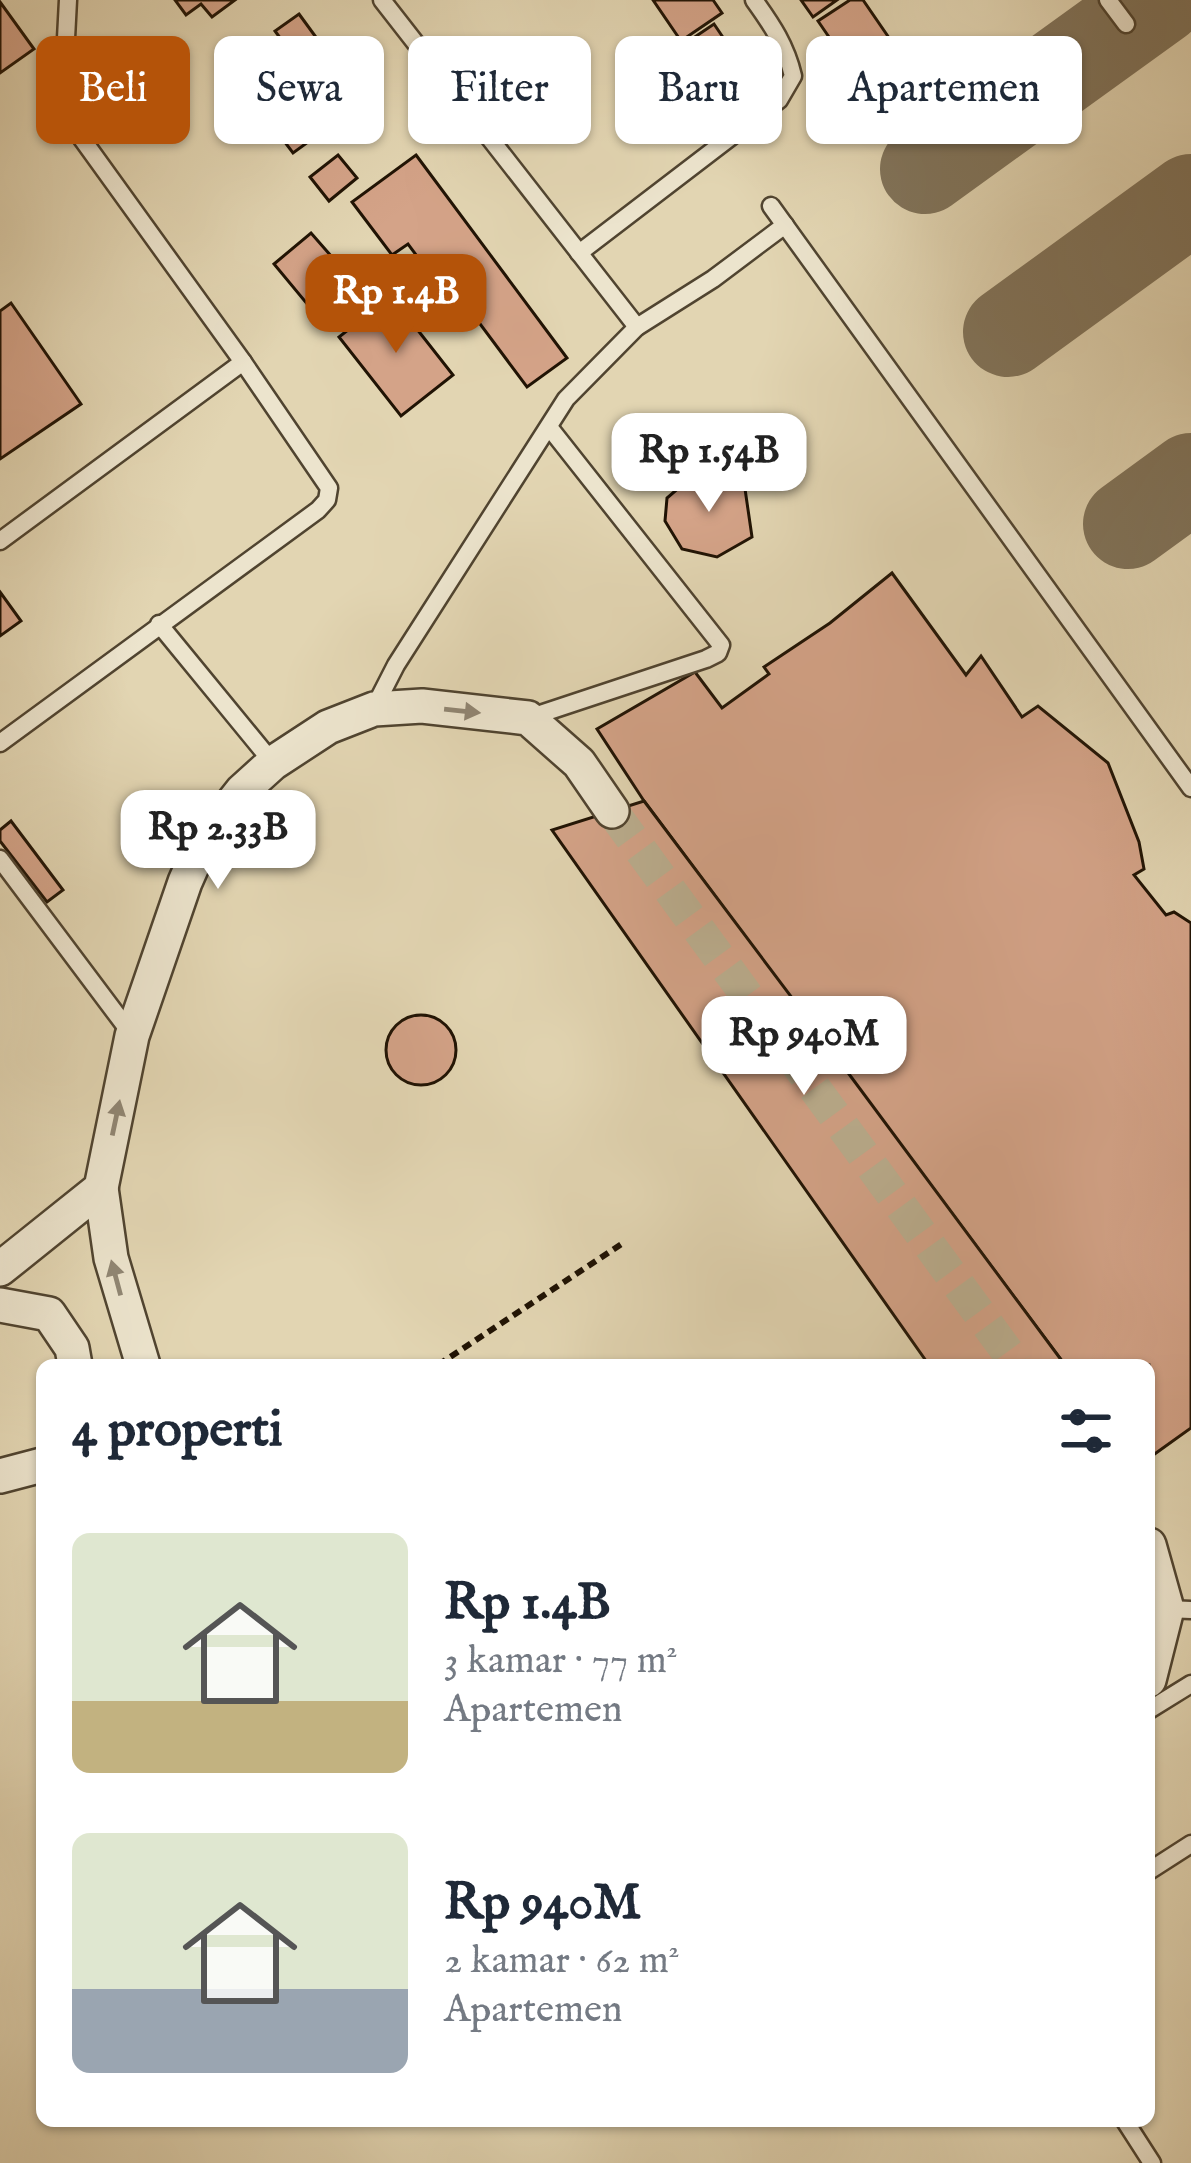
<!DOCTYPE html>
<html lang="id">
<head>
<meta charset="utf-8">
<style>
  body { margin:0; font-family:"IM FELL English",serif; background:#f6f6f7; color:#1f2937; height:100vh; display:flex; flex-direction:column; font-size:45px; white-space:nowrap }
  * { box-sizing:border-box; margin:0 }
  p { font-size:39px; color:#747a83 }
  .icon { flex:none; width:66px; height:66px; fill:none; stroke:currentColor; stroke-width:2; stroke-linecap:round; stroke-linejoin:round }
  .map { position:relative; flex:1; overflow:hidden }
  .drawer { position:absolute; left:36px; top:1359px; width:1119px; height:768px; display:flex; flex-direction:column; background:#fff; border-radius:18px; box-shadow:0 3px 9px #0004 }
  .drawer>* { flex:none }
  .top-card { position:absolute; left:36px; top:36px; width:1119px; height:108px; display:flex; gap:24px }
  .price { position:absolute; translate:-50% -102px; padding:0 27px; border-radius:24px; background:#fff; color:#222; font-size:39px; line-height:78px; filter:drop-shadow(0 3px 6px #0008) }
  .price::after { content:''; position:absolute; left:50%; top:72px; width:36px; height:27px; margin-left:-18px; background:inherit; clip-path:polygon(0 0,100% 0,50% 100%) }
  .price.active { background:#b45309; color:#fff }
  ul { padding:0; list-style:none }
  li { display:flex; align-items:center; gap:36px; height:300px; padding:0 36px }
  li span { display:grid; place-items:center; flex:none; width:336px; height:240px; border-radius:18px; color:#555 }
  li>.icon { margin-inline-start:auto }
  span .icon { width:144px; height:144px; fill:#fffc; stroke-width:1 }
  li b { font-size:51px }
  h2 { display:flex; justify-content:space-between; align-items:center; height:144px; padding:0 36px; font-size:51px }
  .tag { padding:0 42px; border-radius:18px; background:#fff; box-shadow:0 3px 9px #0004; font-size:42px; line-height:108px }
  .tag.active { background:#b45309; color:#fff }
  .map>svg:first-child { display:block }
</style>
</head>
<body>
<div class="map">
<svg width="1191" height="2163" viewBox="0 0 1191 2163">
  <rect width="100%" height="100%" fill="#e2d5b2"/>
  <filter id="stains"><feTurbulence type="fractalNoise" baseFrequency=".00167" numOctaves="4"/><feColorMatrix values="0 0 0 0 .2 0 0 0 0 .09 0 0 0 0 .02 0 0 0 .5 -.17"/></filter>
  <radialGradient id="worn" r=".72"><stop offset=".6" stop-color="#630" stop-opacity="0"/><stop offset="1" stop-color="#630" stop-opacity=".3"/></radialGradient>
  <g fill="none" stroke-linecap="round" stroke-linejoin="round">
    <g stroke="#81745b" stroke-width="90">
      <polyline points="925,169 1159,0"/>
      <polyline points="1008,332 1191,199"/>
      <polyline points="1128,524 1191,478"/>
    </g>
  </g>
  <g fill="#d4a388" stroke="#201304" stroke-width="3">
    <polygon points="175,0 235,0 212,17 201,4 186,15"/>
    <polygon points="653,0 713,0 722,13 681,41"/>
    <polygon points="801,0 837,0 813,17"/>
    <polygon points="850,0 863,0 907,64 866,91 818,21"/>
    <polygon points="0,2 34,49 0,73"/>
    <polygon points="299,14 318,40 294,57 275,31"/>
    <polygon points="714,24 768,104 738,125 683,45"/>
    <polygon points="334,72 358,107 332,124 308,89"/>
    <polygon points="297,113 315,137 293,153 275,129"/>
    <polygon points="338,155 357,178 329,201 310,177"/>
    <polygon points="416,155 567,358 527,387 469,309 443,328 427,308 445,294 408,244 392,255 352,202"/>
    <polygon points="311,233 346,273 308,305 274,264"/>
    <polygon points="391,296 453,375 401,416 339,337"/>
    <polygon points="11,303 81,404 0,459 0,311"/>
    <polygon points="697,472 744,482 752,537 717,557 682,549 665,521 667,498"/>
    <polygon points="892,573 966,675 981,656 1022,717 1038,706 1108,763 1139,842 1144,869 1134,875 1166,915 1174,912 1191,923 1191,1428 1149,1458 1149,1365 1065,1365 644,801 597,729 695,672 722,708 769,674 764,667 830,623"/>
    <polygon points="0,592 21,621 0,636"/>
    <polygon points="644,801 820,1035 1065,1365 929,1365 552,830"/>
    <polygon points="11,821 63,890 47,902 0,841 0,830"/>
    <circle cx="421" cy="1050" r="35"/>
  </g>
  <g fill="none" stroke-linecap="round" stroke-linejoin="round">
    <polyline stroke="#bbae8f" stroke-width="33" stroke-dasharray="33 16" stroke-linecap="butt" points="612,811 1017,1365"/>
    <g stroke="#504430" stroke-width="21">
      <g id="lane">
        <polyline points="382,0 637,327"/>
        <polyline points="1108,0 1126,24"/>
        <polyline points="771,206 1191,788"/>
        <path d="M579,253l200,-153 14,-24c-7,-30 -21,-51 -39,-76"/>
        <polyline points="0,541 243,362"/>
        <polyline points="159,624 273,763"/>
        <polyline points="374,708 396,665 566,399 637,327 713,279 785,225"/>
        <polyline points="528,718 706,659 718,653 721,645 549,427"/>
        <polyline points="0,743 318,510 327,500 329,488 243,362 67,118 63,96 68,0"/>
        <polyline points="0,859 132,1035"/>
        <polyline points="1167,1609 1191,1610"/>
        <polyline points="1149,1710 1191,1684"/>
        <polyline points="1149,1871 1191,1844"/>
        <polyline points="1125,2121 1152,2163"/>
      </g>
    </g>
    <g stroke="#504430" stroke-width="38">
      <g id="street">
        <polyline points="101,1188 111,1258 143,1365"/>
        <polyline points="0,1269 101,1188 132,1036 185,882 204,839 242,791 273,763 328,727 374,709 422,706 528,718 579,763 612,811"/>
        <polyline points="0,1305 49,1314 72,1348 75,1365"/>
        <polyline points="0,1476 42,1465"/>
        <polyline points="1149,1545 1167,1609 1149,1680"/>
      </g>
    </g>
    <polyline stroke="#201304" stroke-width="6" stroke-dasharray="9 6" stroke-linecap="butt" points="438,1365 623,1243"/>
    <use href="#lane" stroke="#ece4cd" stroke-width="16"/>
    <use href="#street" stroke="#ece4cd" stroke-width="33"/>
  </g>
  <defs><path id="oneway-solid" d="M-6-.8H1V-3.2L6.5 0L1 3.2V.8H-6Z" transform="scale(3)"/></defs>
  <g fill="#908673">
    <use href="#oneway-solid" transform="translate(462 711) rotate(6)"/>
    <use href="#oneway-solid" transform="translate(116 1118) rotate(-78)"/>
    <use href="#oneway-solid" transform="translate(116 1278) rotate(-105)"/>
  </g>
  <rect width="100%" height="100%" filter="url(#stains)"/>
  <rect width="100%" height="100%" fill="url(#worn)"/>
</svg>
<b class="price active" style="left:396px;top:356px">Rp 1.4B</b>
<b class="price" style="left:709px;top:515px">Rp 1.54B</b>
<b class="price" style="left:218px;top:892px">Rp 2.33B</b>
<b class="price" style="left:804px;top:1098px">Rp 940M</b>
<div class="top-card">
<a class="tag active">Beli</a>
<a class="tag">Sewa</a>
<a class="tag">Filter</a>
<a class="tag">Baru</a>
<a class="tag">Apartemen</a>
</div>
<section class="drawer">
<h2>4 properti<svg class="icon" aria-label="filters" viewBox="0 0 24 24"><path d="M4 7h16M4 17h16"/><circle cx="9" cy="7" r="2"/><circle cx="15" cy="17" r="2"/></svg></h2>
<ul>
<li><span style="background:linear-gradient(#dfe7d0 70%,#c2b280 0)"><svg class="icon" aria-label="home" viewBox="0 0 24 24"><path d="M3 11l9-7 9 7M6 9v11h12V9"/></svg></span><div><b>Rp 1.4B</b><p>3 kamar · 77 m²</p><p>Apartemen</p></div></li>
<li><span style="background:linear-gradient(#dfe7d0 65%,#9aa5b1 0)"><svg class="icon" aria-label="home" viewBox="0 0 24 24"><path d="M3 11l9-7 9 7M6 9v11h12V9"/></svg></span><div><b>Rp 940M</b><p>2 kamar · 62 m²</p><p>Apartemen</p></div></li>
</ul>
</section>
</div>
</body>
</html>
